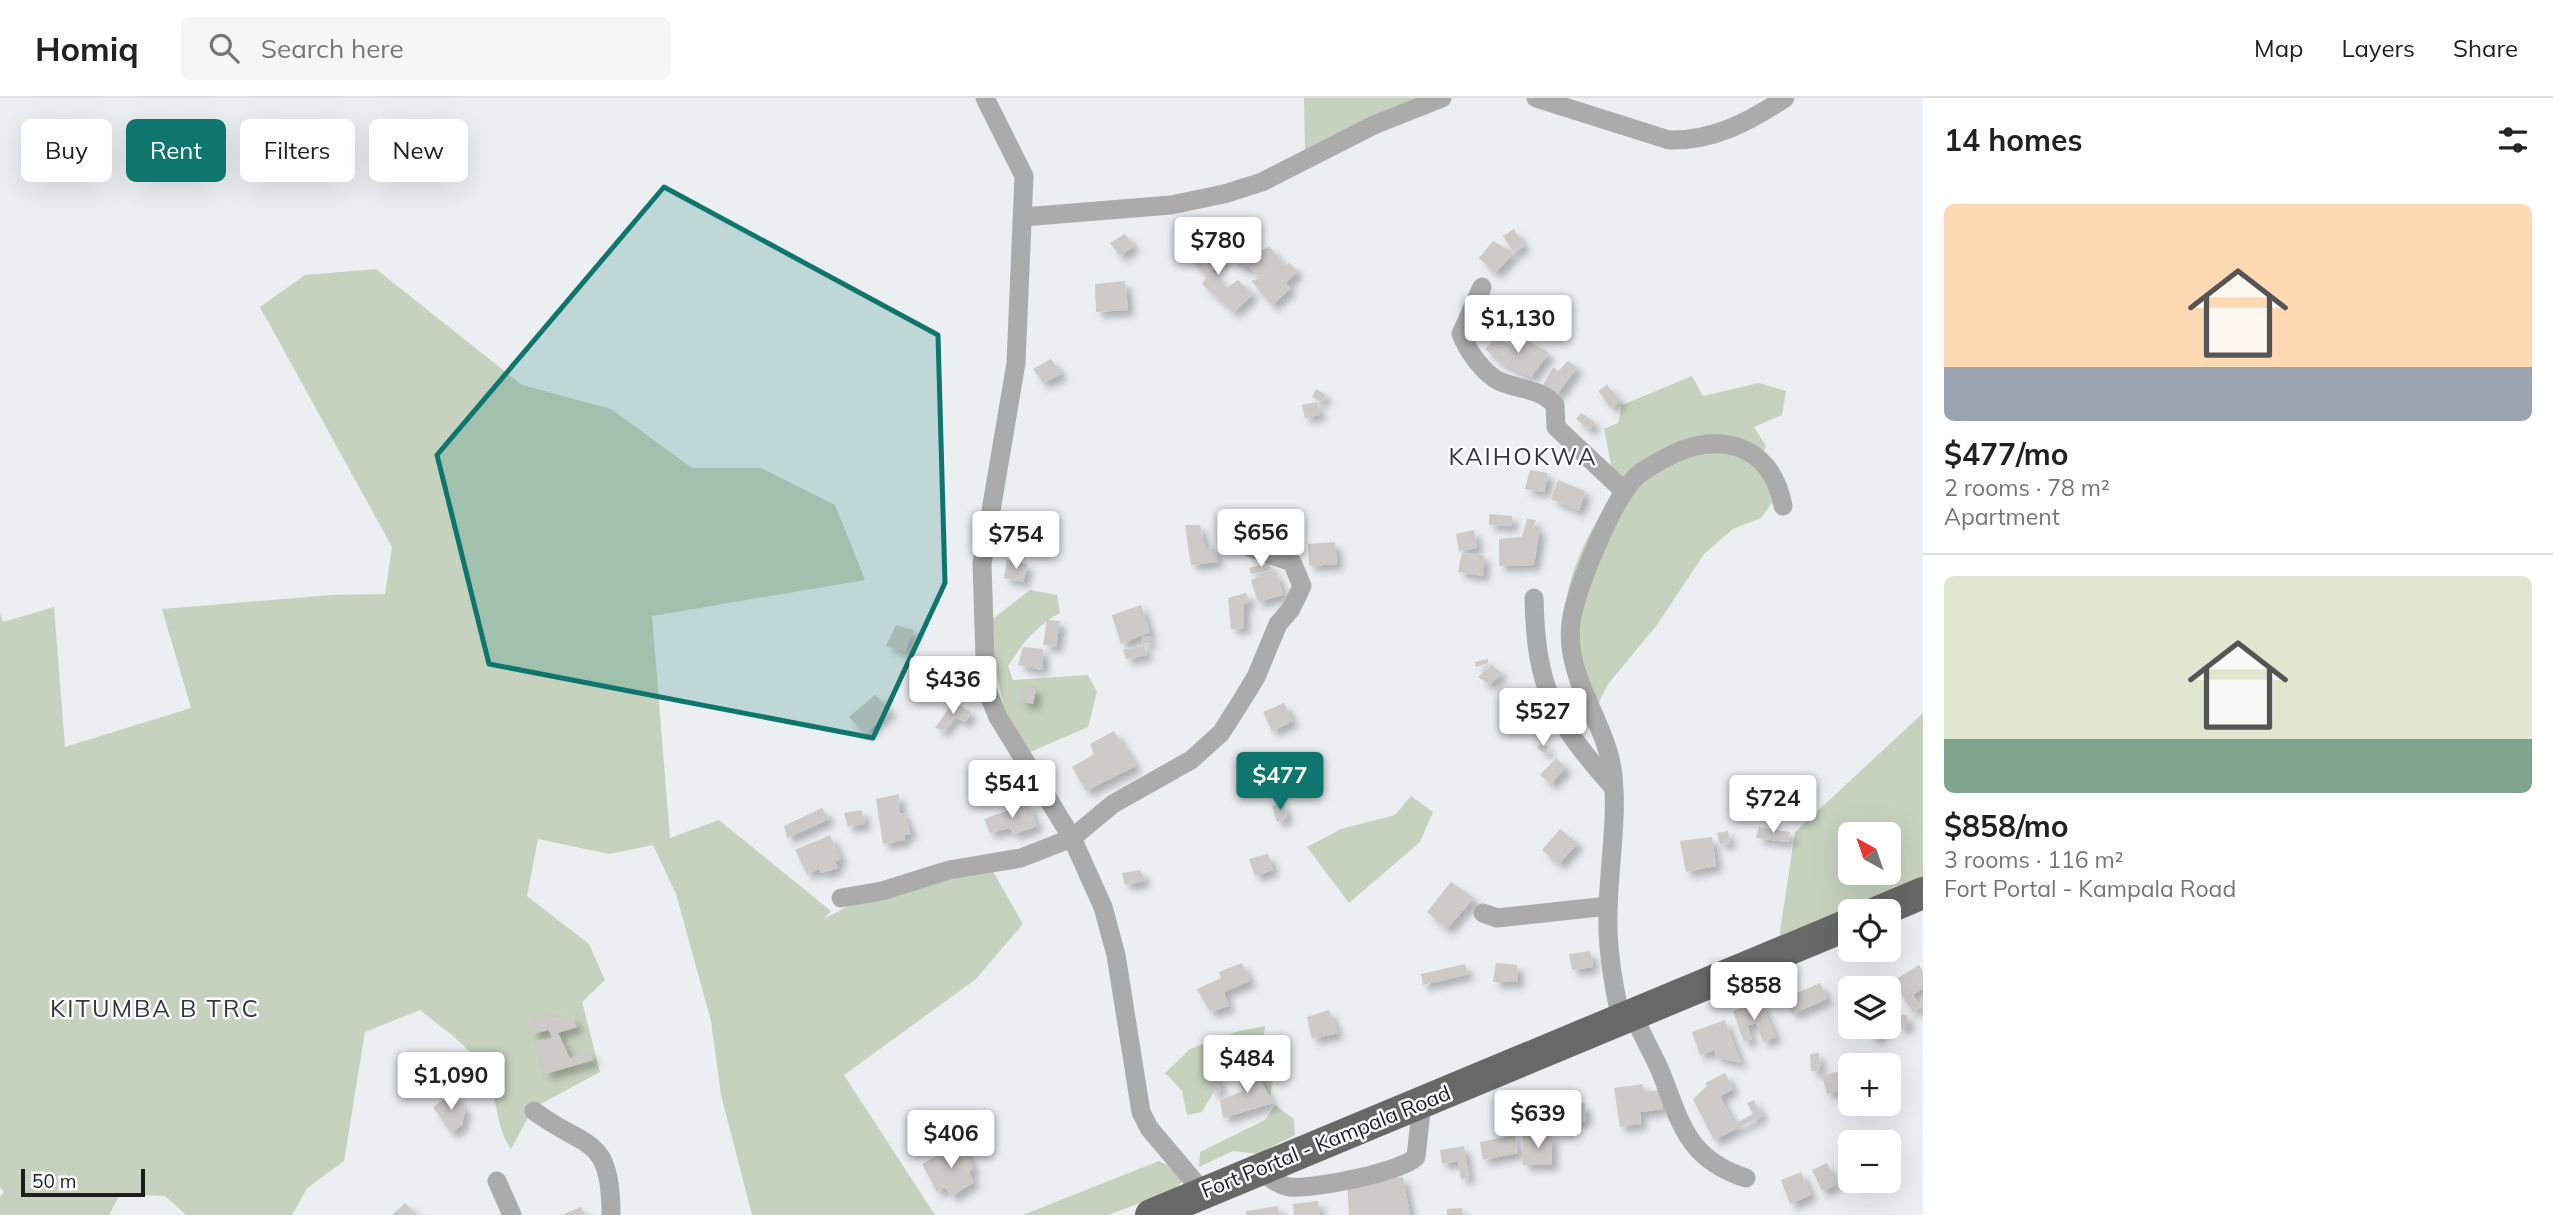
<!DOCTYPE html>
<html lang="en">
<head>
<meta charset="utf-8">
<style>
  body { margin:0; font-family:Mulish,sans-serif; background:#f6f6f6; color:#222; height:100vh; display:flex; flex-direction:column; font-size:26px; white-space:nowrap }
  * { box-sizing:border-box; margin:0 }
  p { font-size:23px; color:#767676 }
  .icon { flex:none; width:38px; height:38px; fill:none; stroke:currentColor; stroke-width:2; stroke-linecap:round; stroke-linejoin:round }
  .map { position:relative; flex:1; overflow:hidden }
  .details { display:flex; flex-direction:column; background:#fff; width:630px }
  .details>* { flex:none }
  .top-card { position:absolute; left:21px; top:21px; width:665px; height:63px; display:flex; gap:14px }
  .needle { width:46px; rotate:320deg }
  .tools { position:absolute; left:1838px; top:724px; display:grid; gap:14px }
  .tools a { display:grid; place-items:center; width:63px; height:63px; border-radius:10px; background:#fff; box-shadow:0 7px 28px #0002; font-size:35px }
  .scale { position:absolute; left:21px; bottom:18px; width:124px; box-sizing:border-box; padding-left:7px; border:4px solid #1e1e20; border-top:0; font-size:19px; line-height:24px; white-space:nowrap; color:#1e1e20; -webkit-text-stroke:5px #fafcff; paint-order:stroke }
  .price { position:absolute; translate:-50% -60px; padding:0 16px; border-radius:7px; background:#fff; color:#222; font-size:23px; line-height:46px; filter:drop-shadow(0 2px 4px #0008) }
  .price::after { content:''; position:absolute; left:50%; top:42px; width:21px; height:16px; margin-left:-10px; background:inherit; clip-path:polygon(0 0,100% 0,50% 100%) }
  .price.current { background:#0f766e; color:#fff }
  ul { padding:0; list-style:none }
  li { display:grid; align-content:center; gap:14px; height:371px; padding:0 21px }
  li+li { border-top:2px solid #e0e0e0 }
  li span { display:grid; place-items:center; height:217px; border-radius:10px; color:#555 }
  li>.icon { margin-inline-start:auto }
  span .icon { width:126px; height:126px; fill:#fffc; stroke-width:1 }
  li b { font-size:30px }
  h2 { display:flex; justify-content:space-between; align-items:center; height:84px; padding:0 21px; font-size:30px }
  .pill { padding:0 24px; border-radius:10px; background:#fff; box-shadow:0 7px 28px #0002; font-size:24px; line-height:63px }
  .pill.current { background:#0f766e; color:#fff }
  header { display:flex; align-items:center; gap:42px; box-sizing:border-box; height:98px; padding:0 35px; background:#fff; border-bottom:2px solid #e0e0e0 }
  header strong { font-size:33px }
  nav { display:flex; gap:38px; margin-inline-start:auto; font-size:24px }
  .search { width:490px; height:63px; background:#f6f6f6; display:flex; align-items:center; gap:18px; box-sizing:border-box; padding:0 24px; border-radius:10px; color:#767676; font-size:26px }
  main { display:flex; flex:1; min-height:0 }
  .map>svg:first-child { display:block }
</style>
</head>
<body>
<header>
<strong>Homiq</strong>
<div class="search"><svg class="icon" aria-label="search" viewBox="0 0 24 24"><circle cx="10" cy="10" r="6"/><path d="M15 15l6 6"/></svg>Search here</div>
<nav><a>Map</a><a>Layers</a><a>Share</a></nav>
</header>
<main>
<div class="map">
<svg width="1923" height="1117" viewBox="0 0 1923 1117">
  <defs>
    <filter id="shadow"><feDropShadow dx="6" dy="6" stdDeviation="3.5" flood-color="#0004"/></filter>
  </defs>
  <rect width="100%" height="100%" fill="#eceff2"/>
  <g fill="#c6d2be" fill-rule="evenodd">
    <polygon points="1304,0 1432,0 1305,54"/>
    <path d="M376,171l146,116 89,24 81,59h69l74,37 30,75 -213,36 18,222 49,-18 112,91 -7,8 43,-23 123,-30 33,58 -47,55 -132,96 91,140h-183l-31,-120 -10,-74 -35,-127 -23,-49 -44,9 -71,-15 -11,57 62,48 16,36 -23,22 18,70 -67,36 -22,41c-15,-21 -13,-47 -23,-71 -10,-26 -47,-51 -68,-68l-55,22 -21,129 -37,27 -15,27h-106l-21,-19 -45,-2 -11,21h-109v-18l4,-5 -4,-5v-573l3,8 51,-15 11,140 126,-39 -29,-99 169,-14 54,-1 7,-47 -132,-240 45,-32z"/>
    <path d="M1692,278l11,20 56,-13 27,8 -4,24 -28,12 12,19 -4,9 15,41 -16,22 -28,11 -29,25 -47,71 -49,59 -11,22 8,23 -17,-1c-7,-16 -16,-34 -20,-51 -16,-78 11,-135 56,-197h-10l-10,-51 14,-6 4,-18z"/>
    <path d="M1030,492l27,5 3,18c-24,13 -38,31 -52,53l5,14 75,-5 9,17 -9,35 -60,26 -24,-45 -18,-84z"/>
    <path d="M1923,615v165l-144,60 16,-106zM1850,737h38v38h-38z"/>
    <polygon points="1411,698 1433,714 1420,744 1349,805 1307,749 1341,731 1395,717"/>
    <polygon points="1265,928 1261,957 1275,974 1270,998 1242,972 1229,974 1212,962 1203,964 1213,995 1202,1014 1187,1017 1182,993 1165,975 1190,951 1239,933"/>
    <polygon points="1275,1007 1294,1021 1295,1037 1258,1056 1233,1053 1199,1069 1200,1054 1265,1022"/>
    <polygon points="1159,1063 1183,1075 1183,1083 1175,1091 1109,1117 1023,1117"/>
  </g>
  <g fill="#cdcac7" filter="url(#shadow)">
    <polygon points="1237,127 1260,154 1269,148 1285,168 1289,165 1298,173 1286,185 1291,190 1272,207 1251,183 1260,180 1248,168 1242,171 1216,141"/>
    <polygon points="1514,131 1524,148 1514,155 1503,138"/>
    <polygon points="1125,136 1134,148 1120,158 1110,145"/>
    <polygon points="1206,141 1226,158 1212,173 1227,190 1238,182 1253,196 1234,214 1202,186 1207,179 1188,159"/>
    <polygon points="1493,143 1514,155 1495,175 1479,160"/>
    <polygon points="1125,183 1128,212 1096,214 1095,186"/>
    <polygon points="1498,237 1514,251 1523,240 1549,255 1531,279 1500,264 1485,251"/>
    <polygon points="1051,261 1062,276 1043,285 1033,271"/>
    <polygon points="1568,263 1577,269 1557,297 1543,287 1553,269 1558,273"/>
    <polygon points="1607,287 1621,303 1611,310 1598,293"/>
    <polygon points="1316,291 1326,297 1322,304 1312,299"/>
    <polygon points="1317,304 1320,317 1305,320 1302,307"/>
    <polygon points="1581,315 1595,324 1589,332 1576,321"/>
    <polygon points="1530,372 1548,375 1544,394 1525,391"/>
    <polygon points="1558,382 1585,393 1579,413 1551,401"/>
    <polygon points="1489,416 1512,418 1512,428 1489,427"/>
    <polygon points="1527,421 1536,422 1533,430 1540,430 1534,467 1499,468 1499,441 1522,439"/>
    <polygon points="1185,427 1200,427 1206,452 1214,450 1218,464 1191,467"/>
    <polygon points="1474,432 1477,450 1459,453 1456,436"/>
    <polygon points="1335,444 1337,466 1309,468 1308,446"/>
    <polygon points="1462,455 1484,457 1483,478 1458,474"/>
    <polygon points="1007,462 1028,466 1023,484 1004,480"/>
    <polygon points="1270,465 1272,472 1251,476 1249,470"/>
    <polygon points="1276,474 1283,497 1258,504 1251,482"/>
    <polygon points="1246,495 1250,503 1244,506 1244,530 1231,531 1228,500"/>
    <polygon points="1141,507 1150,534 1121,546 1112,517"/>
    <polygon points="1047,522 1060,523 1056,549 1043,547"/>
    <polygon points="896,527 914,532 905,553 886,548"/>
    <polygon points="1150,538 1151,545 1143,546 1142,539"/>
    <polygon points="1144,547 1147,557 1126,561 1123,552"/>
    <polygon points="1023,549 1043,551 1042,572 1018,567"/>
    <polygon points="1488,561 1488,565 1476,569 1475,564"/>
    <polygon points="1492,567 1502,575 1489,587 1478,579"/>
    <polygon points="1024,587 1036,591 1033,606 1020,603"/>
    <polygon points="875,597 891,612 865,636 849,619"/>
    <polygon points="953,604 971,614 966,624 954,619 944,633 935,630"/>
    <polygon points="1284,605 1293,623 1272,633 1263,614"/>
    <polygon points="1114,633 1136,668 1086,693 1072,669 1094,656 1090,646"/>
    <polygon points="1541,646 1549,649 1546,656 1537,650"/>
    <polygon points="1556,660 1566,669 1551,686 1540,677"/>
    <polygon points="899,696 900,715 904,715 911,736 904,737 905,742 883,746 876,701"/>
    <polygon points="1028,705 1037,728 1014,736 1010,730 990,735 984,721"/>
    <polygon points="1284,706 1287,720 1277,724 1272,708"/>
    <polygon points="822,710 829,721 787,740 784,728"/>
    <polygon points="862,712 865,726 848,729 844,715"/>
    <polygon points="1759,729 1790,734 1788,744 1756,740"/>
    <polygon points="1560,731 1578,745 1559,766 1542,752"/>
    <polygon points="1728,733 1730,745 1720,746 1717,735"/>
    <polygon points="830,737 841,761 835,764 838,770 821,775 819,771 807,776 795,752"/>
    <polygon points="1712,739 1716,768 1686,774 1680,743"/>
    <polygon points="1268,756 1273,772 1255,778 1249,761"/>
    <polygon points="1140,772 1145,783 1125,787 1122,775"/>
    <polygon points="1451,784 1474,800 1447,831 1427,814"/>
    <polygon points="1590,853 1593,869 1572,872 1569,856"/>
    <polygon points="1242,865 1250,883 1224,894 1229,908 1210,914 1197,891 1221,880 1219,874"/>
    <polygon points="1496,865 1517,867 1518,884 1493,884"/>
    <polygon points="1465,866 1468,876 1423,887 1421,876"/>
    <polygon points="1919,867 1923,874 1923,890 1913,897 1921,909 1913,914 1893,883"/>
    <polygon points="1886,884 1888,891 1867,891 1867,890"/>
    <polygon points="1820,885 1827,901 1792,916 1785,900"/>
    <polygon points="1760,903 1776,939 1763,944 1756,925 1747,928 1752,941 1744,944 1733,913"/>
    <polygon points="1329,912 1338,935 1312,941 1307,919"/>
    <polygon points="552,915 553,920 572,919 577,929 558,935 570,960 590,954 593,962 546,976 536,943 552,940 549,932 532,936 531,921"/>
    <rect x="1898" y="917" width="9" height="13"/>
    <polygon points="1725,922 1733,944 1741,965 1716,959 1714,952 1700,957 1692,934"/>
    <polygon points="1864,929 1891,929 1874,942"/>
    <polygon points="1819,955 1820,973 1811,973 1810,956"/>
    <polygon points="1212,962 1221,993 1213,995 1203,964"/>
    <polygon points="1254,969 1273,1005 1223,1020 1220,1002 1243,993 1237,979"/>
    <polygon points="1843,972 1847,991 1827,996 1822,978"/>
    <polygon points="1725,975 1733,991 1720,998 1734,1026 1753,1016 1747,1005 1754,1002 1762,1018 1714,1042 1693,1001 1707,988 1705,985"/>
    <polygon points="1643,986 1644,994 1660,992 1663,1011 1640,1014 1641,1026 1620,1029 1614,990"/>
    <polygon points="453,995 465,1011 462,1027 451,1035 433,1009"/>
    <polygon points="1585,1005 1586,1023 1558,1026 1556,1007"/>
    <polygon points="1515,1037 1518,1055 1483,1062 1480,1044"/>
    <rect x="1523" y="1037" width="29" height="30"/>
    <polygon points="962,1045 974,1070 969,1074 974,1084 952,1098 945,1089 937,1094 922,1066"/>
    <polygon points="1464,1048 1469,1080 1461,1081 1458,1063 1442,1066 1440,1052"/>
    <polygon points="1827,1065 1836,1087 1822,1093 1812,1072"/>
    <polygon points="1801,1074 1811,1097 1790,1106 1781,1082"/>
    <polygon points="1403,1079 1410,1117 1349,1117 1347,1084"/>
    <polygon points="1318,1103 1320,1117 1294,1117 1293,1106"/>
    <polygon points="405,1105 417,1117 392,1117"/>
    <polygon points="1278,1108 1279,1117 1246,1117 1246,1113"/>
    <polygon points="581,1109 585,1117 561,1117"/>
    <polygon points="1462,1110 1463,1117 1447,1117 1447,1111"/>
  </g>
  <g fill="none" stroke-linecap="round" stroke-linejoin="round">
    <g stroke="#aaabaa" stroke-width="19">
      <polyline points="985,0 1024,78 1016,265 982,466 986,590 998,619 1072,740 1103,809 1116,857 1141,1014 1149,1030 1203,1094"/>
      <path d="M1536,0l133,42c44,1 80,-18 116,-42"/>
      <polyline points="1023,119 1171,107 1224,96 1262,84 1374,27 1442,0"/>
      <path d="M1482,189l-21,47c6,16 22,39 38,47 20,9 41,7 56,24l1,22 68,64"/>
      <path d="M1534,500c2,92 20,122 79,189"/>
      <polyline points="841,800 882,793 949,772 1021,760 1072,740 1113,706 1191,662 1221,635 1242,602 1256,579 1278,526 1291,511 1302,488 1292,464 1234,444"/>
      <polyline points="1483,815 1497,820 1608,808"/>
      <path d="M1634,918c8,20 20,39 28,59 19,50 27,85 84,103"/>
      <path d="M1621,923c-7,-35 -14,-70 -13,-105 0,-49 11,-100 4,-148 -9,-52 -51,-96 -40,-152 7,-33 38,-109 60,-135 7,-9 19,-15 30,-21 52,-31 109,-19 121,46"/>
      <path d="M534,1013c52,39 77,23 77,104"/>
      <path d="M1261,1073c9,7 17,14 28,16 22,3 112,-15 127,-30l6,-55"/>
      <polyline points="497,1083 512,1117"/>
    </g>
    <g stroke="#666966" stroke-width="32">
      <polyline points="1878,814 1923,795"/>
      <polyline points="1151,1117 1850,826"/>
    </g>
  </g>
  <path fill="#0f766e" fill-opacity="0.2" stroke="#0f766e" stroke-width="5" stroke-linejoin="round" d="M664,89l274,148 7,248 -72,155 -384,-74 -52,-209z"/>
  <g text-anchor="middle" stroke-width="5" stroke-linejoin="round" paint-order="stroke">
    <g font-size="21" fill="#1e1e20" stroke="#fafcff">
      <text transform="translate(1326 1044) rotate(-22)" y="7">Fort Portal - Kampala Road</text>
    </g>
    <g font-size="24" letter-spacing="2" fill="#36373a" stroke="#fafcff">
      <text x="1523" y="367">KAIHOKWA</text>
      <text x="155" y="919">KITUMBA B TRC</text>
    </g>
  </g>
</svg>
<div class="tools">
<a><svg class="needle" viewBox="-14 -14 28 28"><path d="M0-13l5 13h-10z" fill="#e53935"/><path d="M0 13l5-13h-10z" fill="#767676"/></svg></a>
<a><svg class="icon" aria-label="locate" viewBox="0 0 24 24"><circle cx="12" cy="12" r="6"/><path d="M12 2v4M12 18v4M2 12h4M18 12h4"/></svg></a>
<a><svg class="icon" aria-label="layers" viewBox="0 0 24 24"><path d="M12 4l9 5-9 5-9-5zM3 14l9 5 9-5"/></svg></a>
<a>+</a>
<a>−</a>
</div>
<div class="scale">50 m</div>
<b class="price" style="left:1218px;top:179px">$780</b>
<b class="price" style="left:1518px;top:257px">$1,130</b>
<b class="price" style="left:1261px;top:471px">$656</b>
<b class="price" style="left:1016px;top:473px">$754</b>
<b class="price" style="left:953px;top:618px">$436</b>
<b class="price" style="left:1543px;top:650px">$527</b>
<b class="price current" style="left:1280px;top:714px">$477</b>
<b class="price" style="left:1012px;top:722px">$541</b>
<b class="price" style="left:1773px;top:737px">$724</b>
<b class="price" style="left:1754px;top:924px">$858</b>
<b class="price" style="left:1247px;top:997px">$484</b>
<b class="price" style="left:451px;top:1014px">$1,090</b>
<b class="price" style="left:1538px;top:1052px">$639</b>
<b class="price" style="left:951px;top:1072px">$406</b>
<div class="top-card">
<a class="pill">Buy</a>
<a class="pill current">Rent</a>
<a class="pill">Filters</a>
<a class="pill">New</a>
</div>
</div>
<section class="details">
<h2>14 homes<svg class="icon" aria-label="filters" viewBox="0 0 24 24"><path d="M4 7h16M4 17h16"/><circle cx="9" cy="7" r="2"/><circle cx="15" cy="17" r="2"/></svg></h2>
<ul>
<li><span style="background:linear-gradient(#ffd9b3 75%,#9aa5b1 0)"><svg class="icon" aria-label="home" viewBox="0 0 24 24"><path d="M3 11l9-7 9 7M6 9v11h12V9"/></svg></span><div><b>$477/mo</b><p>2 rooms · 78 m²</p><p>Apartment</p></div></li>
<li><span style="background:linear-gradient(#dfe7d0 75%,#7fa58c 0)"><svg class="icon" aria-label="home" viewBox="0 0 24 24"><path d="M3 11l9-7 9 7M6 9v11h12V9"/></svg></span><div><b>$858/mo</b><p>3 rooms · 116 m²</p><p>Fort Portal - Kampala Road</p></div></li>
</ul>
</section>
</main>
</body>
</html>
